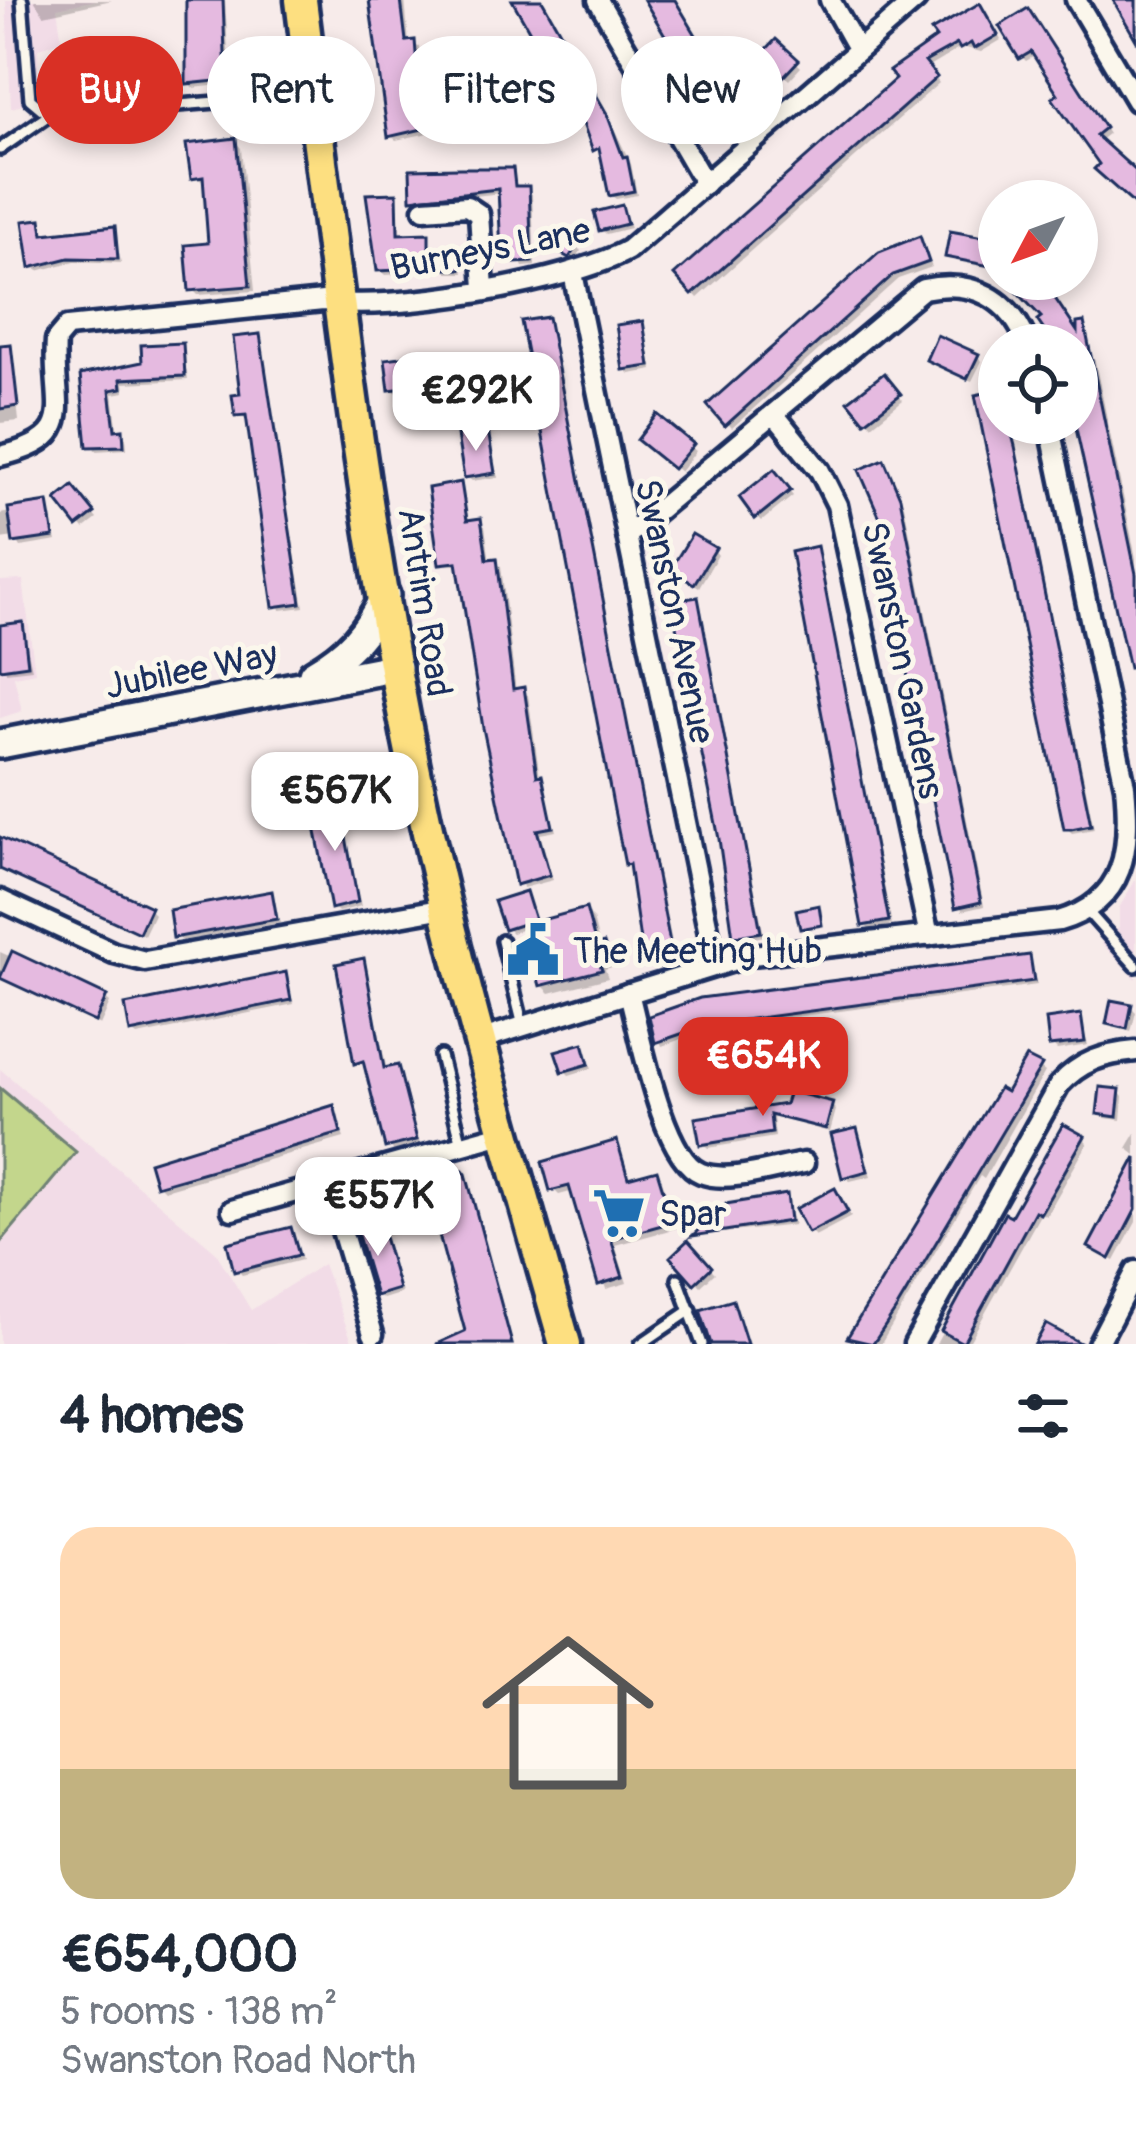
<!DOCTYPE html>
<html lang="en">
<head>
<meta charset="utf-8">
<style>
  body { margin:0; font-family:Pangolin,sans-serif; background:#f2f2f3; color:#1f2937; height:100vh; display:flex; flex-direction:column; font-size:45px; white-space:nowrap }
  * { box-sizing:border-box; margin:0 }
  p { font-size:39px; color:#747a83 }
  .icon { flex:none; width:66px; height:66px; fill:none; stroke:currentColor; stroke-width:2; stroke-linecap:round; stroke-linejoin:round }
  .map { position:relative; height:1344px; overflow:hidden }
  .panel { display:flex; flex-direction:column; background:#fff; flex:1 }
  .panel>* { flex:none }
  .hud { position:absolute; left:36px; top:36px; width:1065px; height:108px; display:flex; gap:24px }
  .needle { width:78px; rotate:229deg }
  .controls { position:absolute; left:978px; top:180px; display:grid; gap:24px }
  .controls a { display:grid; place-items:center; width:120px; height:120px; border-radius:50%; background:#fff; box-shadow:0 6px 18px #0003; font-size:60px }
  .price { position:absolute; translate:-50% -102px; padding:0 27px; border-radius:24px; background:#fff; color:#222; font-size:39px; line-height:78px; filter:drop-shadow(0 3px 6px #0008) }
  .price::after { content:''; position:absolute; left:50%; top:72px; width:36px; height:27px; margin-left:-18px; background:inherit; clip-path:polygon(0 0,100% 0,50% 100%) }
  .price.current { background:#d93025; color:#fff }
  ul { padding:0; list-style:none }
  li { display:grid; align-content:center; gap:24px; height:636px; padding:0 60px }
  li span { display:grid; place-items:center; height:372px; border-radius:36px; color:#555 }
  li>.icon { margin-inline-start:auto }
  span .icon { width:216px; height:216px; fill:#fffc; stroke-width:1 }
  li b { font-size:51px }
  h2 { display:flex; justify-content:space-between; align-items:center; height:144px; padding:0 60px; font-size:51px }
  .chip { padding:0 42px; border-radius:54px; background:#fff; box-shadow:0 6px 18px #0003; font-size:42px; line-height:108px }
  .chip.current { background:#d93025; color:#fff }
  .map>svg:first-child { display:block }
</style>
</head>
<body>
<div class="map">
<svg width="1136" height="1344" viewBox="0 0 1136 1344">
  <rect width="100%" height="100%" fill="#f7ebea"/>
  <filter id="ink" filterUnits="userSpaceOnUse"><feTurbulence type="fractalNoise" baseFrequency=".00833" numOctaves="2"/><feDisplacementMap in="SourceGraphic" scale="24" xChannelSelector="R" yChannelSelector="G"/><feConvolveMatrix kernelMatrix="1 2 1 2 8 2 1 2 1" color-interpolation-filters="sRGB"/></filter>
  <g filter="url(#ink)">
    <g fill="#f2dce7">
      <polygon points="6,0 96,0 57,8 62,41 38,48 39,101 11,108"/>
      <polygon points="23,580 35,672 14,676 22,711 0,718 0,581"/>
      <polygon points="1136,879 1136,979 1101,943 1119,928 1119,908"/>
      <polygon points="0,1069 215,1251 251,1310 323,1264 353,1344 0,1344"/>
    </g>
    <polygon fill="#c3d68c" stroke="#6f8275" stroke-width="3" points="0,1088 76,1152 0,1243"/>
    <g fill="#0003">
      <polygon points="34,0 112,0 44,15"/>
      <polygon points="186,0 225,0 230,84 193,88 189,83"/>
      <polygon points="373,0 405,0 409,43 419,47 421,70 440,72 447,129 396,140 391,136"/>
      <polygon points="515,0 541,0 611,122 631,164 637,195 616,199 611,195 603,153 595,149 578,107"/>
      <polygon points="648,0 674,0 720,78 747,102 733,115 690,72"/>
      <polygon points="984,11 1001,40 981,52 962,47 927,68 939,83 698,298 678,275"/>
      <polygon points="1032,16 1108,134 1099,141 1136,174 1136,201 1102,164 1036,55 1026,61 1022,57"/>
      <polygon points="776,43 801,67 789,80 764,56"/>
      <polygon points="235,141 241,148 255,291 198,295 192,289 211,246 206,183 194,177"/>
      <polygon points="512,171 518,189 532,194 535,266 523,267 518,255 504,251 502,193 419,202 414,198"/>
      <polygon points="396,196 401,237 427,236 433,257 401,258 403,274 385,275 380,270"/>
      <polygon points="621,208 630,228 606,234 602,230"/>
      <polygon points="40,222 46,237 114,229 121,263 75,261 38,271 33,266"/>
      <polygon points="919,240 932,267 898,279 732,428 712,406"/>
      <polygon points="993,242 998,247 994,269 948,256"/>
      <polygon points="576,246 581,251 574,261 559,252"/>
      <polygon points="459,250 464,273 448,273 444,268"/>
      <polygon points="1009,279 1038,279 1095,361 1136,558 1136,687 1077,405 1077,345 1057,345 1046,318"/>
      <polygon points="547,320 674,953 650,959 628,863"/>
      <polygon points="642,324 653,370 630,374 625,369"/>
      <polygon points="259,337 304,607 281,610 249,419 238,415"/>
      <polygon points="182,346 188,380 124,383 125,392 113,394 118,433 126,437 127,449 95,451 83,377 145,365"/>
      <polygon points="977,356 982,361 972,381 934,364"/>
      <polygon points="12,357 19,421 0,423 0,358"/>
      <polygon points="416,358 424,389 397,393 392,388"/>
      <polygon points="470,375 477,403 452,405 447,400"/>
      <polygon points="883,377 903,400 872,425 852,402"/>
      <polygon points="999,393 999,423 1011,423 1094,829 1072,833 1067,828 979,398"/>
      <polygon points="657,419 696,451 680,472 641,439"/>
      <polygon points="487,433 498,477 472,481 467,477"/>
      <polygon points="883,463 904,505 984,906 962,911 888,529"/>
      <polygon points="774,473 793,496 762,521 758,517"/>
      <polygon points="460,486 470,523 485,526 490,562 501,566 516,692 528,695 540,778 556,831 540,834 553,880 523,888 461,566 442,563"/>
      <polygon points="73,490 97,519 84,529 60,501"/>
      <polygon points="47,505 57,541 21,547 15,537 0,539 0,514"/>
      <polygon points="714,550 718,555 699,587 679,574"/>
      <polygon points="816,550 892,925 870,930 865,925"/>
      <polygon points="697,600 764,936 740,941 675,604"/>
      <polygon points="22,625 32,669 6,672 0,628"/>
      <polygon points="338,802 361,906 338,912 333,907"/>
      <polygon points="0,843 149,909 154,914 144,935 0,869"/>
      <polygon points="271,894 280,923 181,941 176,936"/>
      <polygon points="525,894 538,924 585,911 593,919 600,947 611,954 615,966 605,969 608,978 550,993 542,985 527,928 512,933 507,928"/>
      <polygon points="0,952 105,999 110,1003 100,1025 0,978"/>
      <polygon points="1029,958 1037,985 712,1028 662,1046 652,1018"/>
      <polygon points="363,961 387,1071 401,1073 420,1144 393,1151 367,1065 356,1062"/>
      <polygon points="285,975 294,1004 137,1036 132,1032"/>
      <polygon points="1131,1007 1136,1012 1131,1032 1109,1024"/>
      <polygon points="1080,1018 1088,1045 1057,1050 1052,1045"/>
      <polygon points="582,1046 592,1068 569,1075 564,1070"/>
      <polygon points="1040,1068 1045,1072 984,1179 980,1176 881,1344 849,1344 1000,1092 1007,1096"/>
      <polygon points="1119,1092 1123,1097 1121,1120 1105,1118 1100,1113"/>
      <polygon points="831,1105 836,1110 830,1132 773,1117 775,1137 708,1148 703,1143 788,1106"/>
      <polygon points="333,1109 344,1138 164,1190 159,1185"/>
      <polygon points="856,1131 871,1176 850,1181 845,1177"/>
      <polygon points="1136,1133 1136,1155 1127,1148"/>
      <polygon points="1083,1138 1088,1143 1046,1216 1041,1213 968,1344 936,1344 1006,1217 1012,1220"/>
      <polygon points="616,1144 631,1181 656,1174 662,1180 677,1228 615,1245 627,1283 606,1289 574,1191 559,1195 553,1189"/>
      <polygon points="1136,1175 1136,1222 1115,1261 1096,1251"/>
      <polygon points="467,1178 513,1344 438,1344 469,1333"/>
      <polygon points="839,1196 851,1217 815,1236 811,1232"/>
      <polygon points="786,1197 794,1225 696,1236 728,1207"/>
      <polygon points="379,1226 402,1293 383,1299 378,1294"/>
      <polygon points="291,1230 302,1260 242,1275 237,1270"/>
      <polygon points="688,1244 715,1273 701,1286 674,1257"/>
    </g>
    <g fill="#e5bae0" stroke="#1b2f5e" stroke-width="3">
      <polygon points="186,0 223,0 226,80 186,84"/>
      <polygon points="369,0 401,0 406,41 415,40 417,67 436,64 444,124 388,137"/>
      <polygon points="512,0 542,0 607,114 623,157 627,156 634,191 609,196 599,148 593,151 575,102 571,104"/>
      <polygon points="644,0 675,0 718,72 745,95 727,113 688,74"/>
      <polygon points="1113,0 1136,0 1136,40"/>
      <polygon points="980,3 998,35 974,49 971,43 960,49 957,44 925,62 937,77 692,295 674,275 895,79 889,71 936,38 931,31"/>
      <polygon points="1028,8 1105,128 1096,135 1136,171 1136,206 1094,169 1099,164 1052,98 1058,94 1031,52 1019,59 999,26"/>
      <polygon points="776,39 799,60 782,78 760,56"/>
      <polygon points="236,138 250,286 189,291 185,245 208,243 203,177 191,179 186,144"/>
      <polygon points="460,168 513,168 515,186 529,186 532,262 515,263 515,251 501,252 498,189 411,199 410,169"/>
      <polygon points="397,193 398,234 429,233 429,253 398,254 399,270 377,271 366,194"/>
      <polygon points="622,205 627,224 599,231 594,212"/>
      <polygon points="41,219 43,234 115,226 118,259 69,258 30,268 23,221"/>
      <polygon points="950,231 995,239 990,266 945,257"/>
      <polygon points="560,233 578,244 569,258 551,248"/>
      <polygon points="920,236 929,262 893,275 725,426 707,405 879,252"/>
      <polygon points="460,247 461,269 441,269 440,248"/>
      <polygon points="1005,279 1042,279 1077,331 1077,323 1084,322 1136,574 1136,667 1129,668 1075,424 1077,345 1054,345 1037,320 1041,317"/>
      <polygon points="548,317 671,948 642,955 629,864 625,865 614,810 521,321"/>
      <polygon points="643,321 650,366 623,370 616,325"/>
      <polygon points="260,334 301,603 273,607 246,415 235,416 232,395 240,394 233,337"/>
      <polygon points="937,335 979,354 967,379 926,360"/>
      <polygon points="183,343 185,376 121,379 122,388 110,390 115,430 123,429 124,446 87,447 80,375 142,362 141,345"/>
      <polygon points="11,344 18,406 0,409 0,345"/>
      <polygon points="417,355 421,386 389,390 385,359"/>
      <polygon points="471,372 474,399 445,402 442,375"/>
      <polygon points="884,373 901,394 865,422 848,401"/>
      <polygon points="999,390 999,423 1009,423 1015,446 1091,825 1071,829 1064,829 975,395"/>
      <polygon points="657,414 694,444 673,469 637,440"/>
      <polygon points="488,430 495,473 464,478 457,435"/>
      <polygon points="884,459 900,497 981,902 955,908 889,584 879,528 884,527 859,470"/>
      <polygon points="774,469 791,490 755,519 739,497"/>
      <polygon points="461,482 467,520 481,518 487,559 497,558 513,689 524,687 537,776 542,775 553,827 537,830 550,875 516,885 483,728 457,562 439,564 428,488"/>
      <polygon points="73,486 95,513 77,527 56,500"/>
      <polygon points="48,502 54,537 13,543 8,508"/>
      <polygon points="692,534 716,548 694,584 670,570"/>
      <polygon points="817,546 889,921 862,926 791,552"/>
      <polygon points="698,597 761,932 733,937 719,839 671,601"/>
      <polygon points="23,622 28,665 0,669 0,625"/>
      <polygon points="339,799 358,902 331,909 311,806"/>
      <polygon points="0,837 151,907 139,933 0,869"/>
      <polygon points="272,891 277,919 173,938 169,910"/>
      <polygon points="526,891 535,920 504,930 494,901"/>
      <polygon points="819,905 822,925 800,929 796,910"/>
      <polygon points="586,908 596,945 604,943 609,959 599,961 602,970 540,986 523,925"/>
      <polygon points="12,951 107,996 95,1022 0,978"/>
      <polygon points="1030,955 1034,981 707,1025 655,1043 649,1016 700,998"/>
      <polygon points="364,958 384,1068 398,1065 417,1140 385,1148 363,1061 354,1064 336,964"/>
      <polygon points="286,972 291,1000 130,1033 125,1005"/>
      <polygon points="1111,1000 1132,1004 1127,1029 1106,1024"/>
      <polygon points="1081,1014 1085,1042 1049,1046 1046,1019"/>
      <polygon points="583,1043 589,1064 562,1072 555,1051"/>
      <polygon points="1026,1057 1042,1065 897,1308 873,1344 847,1338 999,1088 1006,1092"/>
      <polygon points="1100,1087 1120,1089 1117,1117 1097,1114"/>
      <polygon points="789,1091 833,1102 826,1129 770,1115 772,1133 700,1145 695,1118 785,1104"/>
      <polygon points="334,1105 341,1133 156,1186 149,1162"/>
      <polygon points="1063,1124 1085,1136 1040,1214 1035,1211 963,1343 941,1331 1005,1213 1011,1216"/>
      <polygon points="857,1128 868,1171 842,1178 831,1134"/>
      <polygon points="617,1140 628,1178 657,1170 673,1222 611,1239 623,1277 598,1285 569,1186 550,1191 542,1162"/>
      <polygon points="1136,1157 1136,1209 1110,1259 1088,1247"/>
      <polygon points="463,1170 466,1174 512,1344 436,1344 465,1331 435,1221 442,1213 432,1180"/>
      <polygon points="835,1188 848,1212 808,1233 795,1209"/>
      <polygon points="787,1194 790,1221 692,1236 726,1204"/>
      <polygon points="380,1223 399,1289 376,1296 356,1229"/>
      <polygon points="291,1227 299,1255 234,1272 227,1243"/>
      <polygon points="688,1240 712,1267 694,1284 670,1257"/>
      <polygon points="733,1300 747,1344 711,1344 700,1310"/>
      <polygon points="1046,1324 1082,1344 1035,1344"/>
    </g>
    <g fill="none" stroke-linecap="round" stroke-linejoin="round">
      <g stroke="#1b2f5e" stroke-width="18">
        <g id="lane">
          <polyline points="22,0 30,99 49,115 308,95"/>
          <polyline points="0,149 49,115"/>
          <polyline points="1088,912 1136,966"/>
          <polyline points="502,941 523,1026"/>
          <polyline points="440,1056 462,1145"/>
          <polyline points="678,1279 702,1344"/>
          <polyline points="641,1344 691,1310"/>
        </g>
      </g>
      <g stroke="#1b2f5e" stroke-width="27">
        <g id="street">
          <polyline points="598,0 705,184"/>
          <polyline points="830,0 858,50"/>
          <polyline points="1076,0 1136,101"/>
          <polyline points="424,209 467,206 479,214 484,288"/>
          <polyline points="573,273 715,963"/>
          <polyline points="775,415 820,471 837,505 929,936"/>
          <path d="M0,456c83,-19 51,-50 56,-116l11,-13 256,-26c67,12 245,-18 305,-51l288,-250"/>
          <path d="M627,536l296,-247c49,-10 87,8 105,56"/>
          <polyline points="0,900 114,953 145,961 445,908"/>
          <path d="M629,993c11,40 33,165 72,180 27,11 75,-6 103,-10"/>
          <path d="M479,1040l273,-85 307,-34c68,-20 72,-73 66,-135l-76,-363"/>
          <polyline points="328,1184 373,1334"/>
          <polyline points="232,1210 506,1133"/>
          <path d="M914,1344l145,-259c22,-24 45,-31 77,-34"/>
          <polyline points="1098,1344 1136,1271"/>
        </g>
      </g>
      <g stroke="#1b2f5e" stroke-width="36">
        <g id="secondary">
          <path d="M313,674c36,-21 54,-41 72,-79"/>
          <polyline points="0,744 397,667"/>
        </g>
      </g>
      <g stroke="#1b2f5e" stroke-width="39">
        <path id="primary" d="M301,0c33,264 63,531 118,791 39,187 94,369 146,553"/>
      </g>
      <use href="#lane" stroke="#fbf7ec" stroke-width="9"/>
      <use href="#street" stroke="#fbf7ec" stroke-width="18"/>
      <use href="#secondary" stroke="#fbf7ec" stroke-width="27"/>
      <use href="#primary" stroke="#fddf80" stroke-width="30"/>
    </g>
  </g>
  <defs>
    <g id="civic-bare" transform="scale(4.14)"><path d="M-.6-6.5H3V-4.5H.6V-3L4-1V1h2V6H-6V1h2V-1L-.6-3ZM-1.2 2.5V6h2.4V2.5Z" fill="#1f6fb2" stroke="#fbf7ec" stroke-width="2.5" paint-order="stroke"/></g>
    <g id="supermarket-bare" transform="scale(4.14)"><path d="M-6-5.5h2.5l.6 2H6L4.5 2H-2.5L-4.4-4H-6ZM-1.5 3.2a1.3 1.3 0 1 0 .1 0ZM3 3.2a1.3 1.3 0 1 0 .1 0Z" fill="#1f6fb2" stroke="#fbf7ec" stroke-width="2.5" paint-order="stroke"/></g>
  </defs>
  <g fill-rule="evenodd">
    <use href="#civic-bare" x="533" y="950"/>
    <use href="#supermarket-bare" x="619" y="1213"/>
  </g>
  <g text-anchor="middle" stroke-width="10" stroke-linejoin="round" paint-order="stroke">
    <g font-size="36" fill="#1b2f5e" stroke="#fbf7ec">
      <text transform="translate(490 248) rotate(-11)" y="13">Burneys Lane</text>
      <text transform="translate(426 602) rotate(81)" y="13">Antrim Road</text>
      <text transform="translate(676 611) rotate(78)" y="13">Swanston Avenue</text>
      <text transform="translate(904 660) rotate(78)" y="13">Swanston Gardens</text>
      <text transform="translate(191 669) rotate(-11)" y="13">Jubilee Way</text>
    </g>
    <g font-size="36" fill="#1b2f5e" stroke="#fbf7ec" text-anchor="start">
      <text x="573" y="963">The Meeting Hub</text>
      <text x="659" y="1226">Spar</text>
    </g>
  </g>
</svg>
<div class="controls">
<a><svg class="needle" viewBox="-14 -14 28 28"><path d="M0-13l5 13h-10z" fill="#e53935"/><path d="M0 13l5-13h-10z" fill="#747a83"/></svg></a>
<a><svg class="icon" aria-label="locate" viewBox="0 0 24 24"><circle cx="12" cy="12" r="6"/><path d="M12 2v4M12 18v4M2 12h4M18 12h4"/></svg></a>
</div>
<b class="price" style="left:476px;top:454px">€292K</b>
<b class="price" style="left:335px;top:854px">€567K</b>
<b class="price current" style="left:763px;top:1119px">€654K</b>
<b class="price" style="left:378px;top:1259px">€557K</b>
<div class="hud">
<a class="chip current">Buy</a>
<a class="chip">Rent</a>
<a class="chip">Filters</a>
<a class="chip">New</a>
</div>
</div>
<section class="panel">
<h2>4 homes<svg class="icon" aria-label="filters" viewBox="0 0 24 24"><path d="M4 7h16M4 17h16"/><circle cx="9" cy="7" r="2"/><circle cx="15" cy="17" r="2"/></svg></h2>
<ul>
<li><span style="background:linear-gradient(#ffd9b3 65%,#c2b280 0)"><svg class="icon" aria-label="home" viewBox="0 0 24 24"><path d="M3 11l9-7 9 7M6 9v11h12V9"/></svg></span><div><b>€654,000</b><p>5 rooms · 138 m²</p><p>Swanston Road North</p></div></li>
</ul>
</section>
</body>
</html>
